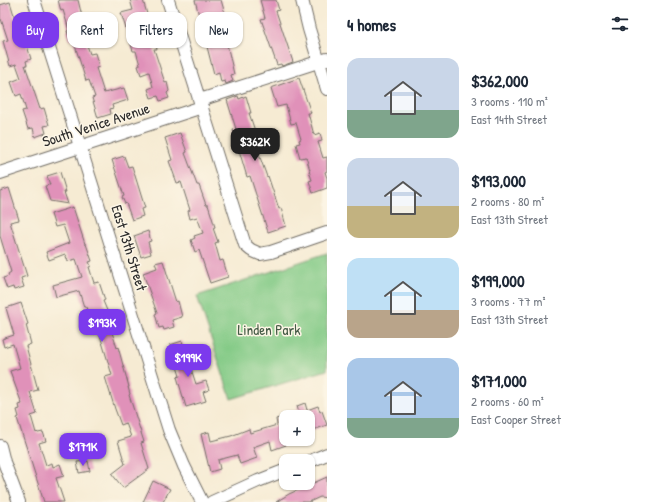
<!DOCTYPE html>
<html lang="en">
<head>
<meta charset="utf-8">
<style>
  body { margin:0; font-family:"Patrick Hand",sans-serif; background:#f2f2f3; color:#1f2937; height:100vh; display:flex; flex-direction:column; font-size:15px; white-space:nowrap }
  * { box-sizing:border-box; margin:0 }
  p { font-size:13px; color:#747a83 }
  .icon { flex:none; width:22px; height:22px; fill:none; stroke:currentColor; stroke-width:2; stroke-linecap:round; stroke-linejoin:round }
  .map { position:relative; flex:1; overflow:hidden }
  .side { display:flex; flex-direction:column; background:#fff; width:324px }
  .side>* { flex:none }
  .hud { position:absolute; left:12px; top:12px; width:255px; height:36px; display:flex; gap:8px }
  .buttons { position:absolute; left:279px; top:410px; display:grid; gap:8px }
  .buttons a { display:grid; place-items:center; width:36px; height:36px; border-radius:8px; background:#fff; box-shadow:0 1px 3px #0004; font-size:20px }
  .price { position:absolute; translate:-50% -34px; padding:0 9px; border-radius:8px; background:#7c3aed; color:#fff; font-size:13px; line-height:26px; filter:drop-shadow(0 1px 2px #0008) }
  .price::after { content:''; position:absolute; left:50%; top:24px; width:12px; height:9px; margin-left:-6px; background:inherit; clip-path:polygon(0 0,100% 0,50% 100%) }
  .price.selected { background:#222; color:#fff }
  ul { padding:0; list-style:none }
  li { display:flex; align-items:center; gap:12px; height:100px; padding:0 20px }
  li span { display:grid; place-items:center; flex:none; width:112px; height:80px; border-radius:12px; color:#555 }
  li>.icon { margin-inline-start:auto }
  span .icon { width:48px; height:48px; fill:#fffc; stroke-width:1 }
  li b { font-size:17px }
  h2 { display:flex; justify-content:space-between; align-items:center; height:48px; padding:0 20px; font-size:17px }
  .chip { padding:0 14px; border-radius:12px; background:#fff; box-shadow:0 1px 3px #0004; font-size:14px; line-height:36px }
  .chip.selected { background:#7c3aed; color:#fff }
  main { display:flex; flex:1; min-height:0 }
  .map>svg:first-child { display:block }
</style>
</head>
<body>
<main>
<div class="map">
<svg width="327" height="502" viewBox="0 0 327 502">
  <rect width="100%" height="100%" fill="#fcf5e5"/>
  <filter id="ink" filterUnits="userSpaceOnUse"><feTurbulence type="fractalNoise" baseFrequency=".025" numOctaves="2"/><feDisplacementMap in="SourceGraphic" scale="8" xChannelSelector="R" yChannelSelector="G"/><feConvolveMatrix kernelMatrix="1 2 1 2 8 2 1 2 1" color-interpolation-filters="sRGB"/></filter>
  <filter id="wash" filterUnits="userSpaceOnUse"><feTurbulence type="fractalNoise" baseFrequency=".012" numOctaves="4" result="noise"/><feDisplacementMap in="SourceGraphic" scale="16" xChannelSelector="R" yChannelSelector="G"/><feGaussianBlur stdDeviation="0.9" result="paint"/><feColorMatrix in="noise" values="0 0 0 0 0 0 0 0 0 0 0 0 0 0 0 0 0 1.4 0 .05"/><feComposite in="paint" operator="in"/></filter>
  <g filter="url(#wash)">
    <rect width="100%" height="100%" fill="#f6ebd3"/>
    <polygon fill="#83ca86" stroke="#577a58" points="327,253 327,370 231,399 197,296"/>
    <g id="blocks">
      <g fill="#e091b9">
        <polygon points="58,0 78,0 85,29 82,30 90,54 95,53 99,67 96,68 104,93 124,88 128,100 112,105 113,108 110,109 111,114 98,118 92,98 95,97 89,80 86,81 73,39 70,40 67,31 69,30 63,10 61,11"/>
        <polygon points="130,0 143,0 157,49 154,49 165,83 167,82 169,91 167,93 169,98 160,101 158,96 151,98 148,89 153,87 149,72 141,75 138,66 140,65 136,51 133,51 121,13 133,10"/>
        <polygon points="195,0 221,0 231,34 225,36 234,74 231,75 233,81 226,84 225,81 221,82 219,72 214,74"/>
        <polygon points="260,0 276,0 279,10 276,11 293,62 282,66 281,64 277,65 261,19 265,18"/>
        <polygon points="10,2 17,25 15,26 20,43 26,42 31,59 26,61 27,65 25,65 40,109 44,108 49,125 44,126 46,133 35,137 33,128 28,129 22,111 26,110 21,94 16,96 11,82 21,78 16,64 10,66 3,41 8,40 1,19 0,19 0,5"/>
        <polygon points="299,78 311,113 308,113 314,135 320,133 322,141 318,142 323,158 327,157 327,171 325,172 327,178 327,188 313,193 309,181 312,180 309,171 310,170 306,157 300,158 296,144 300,143 299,140 301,139 296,123 291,124 286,105 277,107 271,88"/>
        <polygon points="238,96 239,99 246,96 251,113 249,113 256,134 269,131 272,142 256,146 267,177 268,176 279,209 281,208 286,226 268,232 250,176 247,177 233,130 236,129 227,100"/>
        <polygon points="180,133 187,152 185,153 197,185 199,185 206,205 208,205 215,227 213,228 218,242 215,243 220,261 223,260 228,277 210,283 199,250 195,252 191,240 195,238 194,236 203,233 197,217 190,219 188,211 190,210 181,182 177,183 169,161 172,160 165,138"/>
        <polygon points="124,156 128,167 132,166 145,208 141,209 143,216 132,220 126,203 125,204 122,197 124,196 112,160"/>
        <polygon points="60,172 66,192 64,192 68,204 50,201 45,186 50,185 47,176"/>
        <polygon points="9,188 19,220 10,222 27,276 21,278 24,287 14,290 13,287 7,289 3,278 9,276 8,274 11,272 0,236 0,191"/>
        <polygon points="73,207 85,244 86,244 92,261 89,262 91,266 89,267 94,283 99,282 105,300 103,301 113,325 110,326 117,348 118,347 129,387 128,387 130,394 129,395 144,442 141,443 149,469 123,488 112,474 125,464 118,441 131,437 126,423 121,425 115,409 105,377 112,375 99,332 92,335 88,323 91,322 86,307 84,307 79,291 56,297 53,285 82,277 76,259 68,261 65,254 49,260 46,252 69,243 63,225 55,227 51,214"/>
        <polygon points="148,231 151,241 148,242 151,254 141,257 134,236"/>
        <polygon points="163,261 176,302 178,301 182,317 172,320 174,327 164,330 163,327 159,328 155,314 157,313 143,273 157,268 155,263"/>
        <polygon points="21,303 28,324 26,325 31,344 26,346 38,390 30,392 37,414 31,416 36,433 37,432 38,433 43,432 46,441 39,443 46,465 52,463 53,467 60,464 64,476 56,478 64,502 44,502 17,418 19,417 17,410 20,409 19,405 22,404 10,371 20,368 13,344 4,347 2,339 14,335 6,308"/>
        <polygon points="182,341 196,384 206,381 209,390 203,392 206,401 186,407 177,377 180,376 170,345"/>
        <polygon points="305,403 307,410 318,406 320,412 322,411 327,425 308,432 308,417 290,417 290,416 299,413 297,406"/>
        <polygon points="285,416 286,420 286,439 285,440 286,445 272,450 270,441 253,447 257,458 240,464 237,455 218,460 220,469 210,472 201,434 209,432 211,441 231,436 249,429 250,433 277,425 276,419"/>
        <polygon points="88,461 90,471 79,473 77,462"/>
        <polygon points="327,477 327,498 320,497 309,502 276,502 289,494"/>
        <polygon points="153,481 170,489 163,502 143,502"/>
      </g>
    </g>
  </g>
  <g filter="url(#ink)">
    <use href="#blocks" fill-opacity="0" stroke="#726e66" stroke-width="1"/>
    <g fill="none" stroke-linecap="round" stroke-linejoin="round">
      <g stroke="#726e66" stroke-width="14">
        <g id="minor">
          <polyline points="34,0 169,430 184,466 202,502"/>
          <polyline points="168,0 245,245 251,250 260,254 271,252 327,233"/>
          <polyline points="302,0 309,29 327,89"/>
          <polyline points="200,100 327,59"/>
          <polyline points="0,173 202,107"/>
          <polyline points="0,446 4,462 19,502"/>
          <polyline points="308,462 327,454"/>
          <polyline points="212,502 258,481 286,470"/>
        </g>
      </g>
      <use href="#minor" stroke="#fff" stroke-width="12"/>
    </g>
  </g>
  <g text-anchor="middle" stroke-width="3" stroke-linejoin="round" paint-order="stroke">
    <g font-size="15" fill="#2b2b2b" stroke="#fcf5e5">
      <text transform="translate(96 125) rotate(-18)" y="5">South Venice Avenue</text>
      <text transform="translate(129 248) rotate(73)" y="5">East 13th Street</text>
    </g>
    <g font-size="15" fill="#455b46" stroke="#fcf5e5">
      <text x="269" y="335">Linden Park</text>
    </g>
  </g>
</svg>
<div class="buttons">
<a>+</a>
<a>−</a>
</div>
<b class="price selected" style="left:255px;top:162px">$362K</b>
<b class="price" style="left:102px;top:343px">$193K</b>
<b class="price" style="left:188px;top:378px">$199K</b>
<b class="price" style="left:83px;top:467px">$171K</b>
<div class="hud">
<a class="chip selected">Buy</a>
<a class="chip">Rent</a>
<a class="chip">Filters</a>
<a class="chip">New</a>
</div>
</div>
<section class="side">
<h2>4 homes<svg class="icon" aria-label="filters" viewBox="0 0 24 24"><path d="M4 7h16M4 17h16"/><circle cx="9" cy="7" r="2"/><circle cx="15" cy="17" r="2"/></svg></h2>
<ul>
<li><span style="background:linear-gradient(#c9d6e8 65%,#7fa58c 0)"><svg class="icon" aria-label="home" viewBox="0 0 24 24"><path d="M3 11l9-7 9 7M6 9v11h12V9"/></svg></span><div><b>$362,000</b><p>3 rooms · 110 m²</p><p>East 14th Street</p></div></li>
<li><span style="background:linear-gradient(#c9d6e8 60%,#c2b280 0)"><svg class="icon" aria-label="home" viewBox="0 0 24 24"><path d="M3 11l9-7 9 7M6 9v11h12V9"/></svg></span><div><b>$193,000</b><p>2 rooms · 80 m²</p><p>East 13th Street</p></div></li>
<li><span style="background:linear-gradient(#bfe0f5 65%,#b9a48a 0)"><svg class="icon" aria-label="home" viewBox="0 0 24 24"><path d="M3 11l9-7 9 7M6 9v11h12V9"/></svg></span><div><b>$199,000</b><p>3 rooms · 77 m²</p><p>East 13th Street</p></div></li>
<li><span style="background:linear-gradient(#a9c7e8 75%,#7fa58c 0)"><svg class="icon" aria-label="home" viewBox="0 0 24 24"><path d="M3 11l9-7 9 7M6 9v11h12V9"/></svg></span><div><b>$171,000</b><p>2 rooms · 60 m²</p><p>East Cooper Street</p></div></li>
</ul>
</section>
</main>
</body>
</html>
